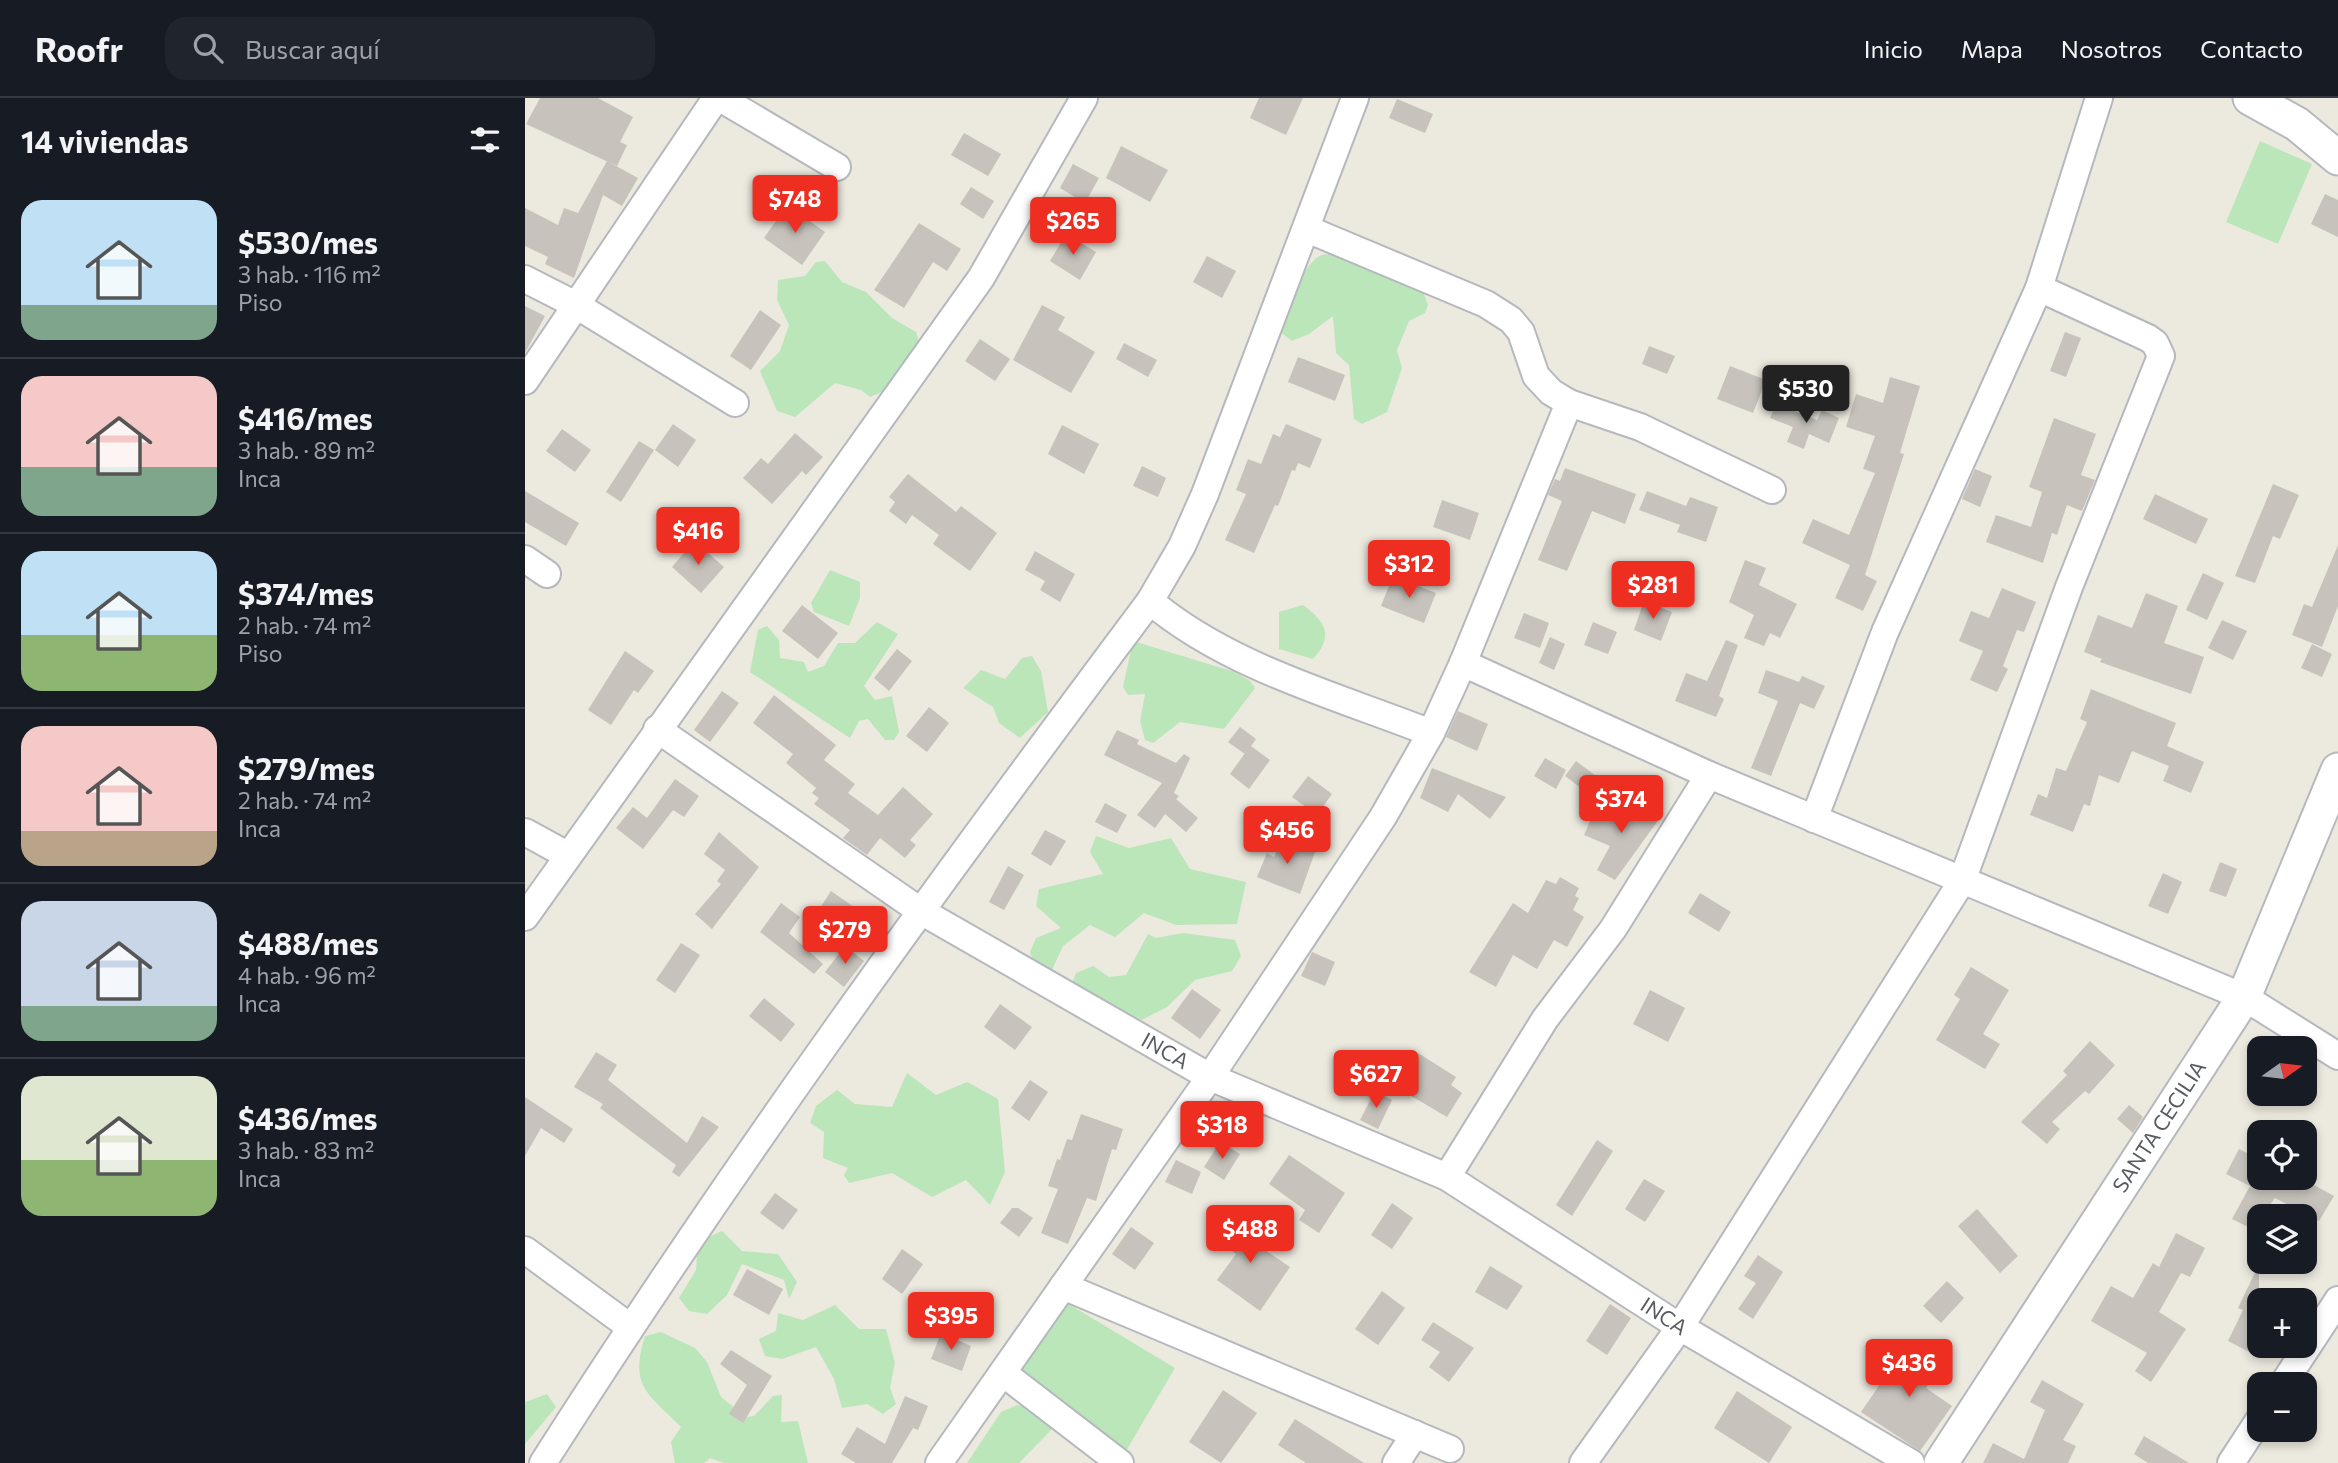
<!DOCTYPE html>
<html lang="es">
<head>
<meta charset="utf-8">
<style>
  body { margin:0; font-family:Commissioner,sans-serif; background:#20242c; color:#f1f3f6; height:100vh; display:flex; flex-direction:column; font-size:26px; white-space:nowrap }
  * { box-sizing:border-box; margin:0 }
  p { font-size:23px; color:#9ea1a6 }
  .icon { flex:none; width:38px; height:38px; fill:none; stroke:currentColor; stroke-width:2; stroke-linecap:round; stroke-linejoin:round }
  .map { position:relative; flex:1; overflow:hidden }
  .drawer { display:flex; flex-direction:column; background:#171b24; width:525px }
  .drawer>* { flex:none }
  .needle { width:46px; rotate:76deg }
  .tools { position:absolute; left:1722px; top:938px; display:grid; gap:14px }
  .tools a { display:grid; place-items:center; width:70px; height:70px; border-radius:14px; background:#171b24; box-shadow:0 4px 10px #0003; font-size:35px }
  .price { position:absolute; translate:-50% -60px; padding:0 16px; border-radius:7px; background:#ef2e22; color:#fff; font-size:23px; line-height:46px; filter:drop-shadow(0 2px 4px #0008) }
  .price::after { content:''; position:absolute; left:50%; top:42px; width:21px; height:16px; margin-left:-10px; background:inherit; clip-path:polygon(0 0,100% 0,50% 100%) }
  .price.active { background:#222; color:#fff }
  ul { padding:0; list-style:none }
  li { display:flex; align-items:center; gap:21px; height:175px; padding:0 21px }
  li+li { border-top:2px solid #363941 }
  li span { display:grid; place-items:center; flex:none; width:196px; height:140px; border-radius:21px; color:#555 }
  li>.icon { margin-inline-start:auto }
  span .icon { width:84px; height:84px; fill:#fffc; stroke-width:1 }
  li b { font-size:30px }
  h2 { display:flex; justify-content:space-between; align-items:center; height:84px; padding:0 21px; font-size:30px }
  header { display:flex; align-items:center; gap:42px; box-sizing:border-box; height:98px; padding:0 35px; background:#171b24; border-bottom:2px solid #363941 }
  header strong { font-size:33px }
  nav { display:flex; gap:38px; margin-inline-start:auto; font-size:24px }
  .search { width:490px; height:63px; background:#20242c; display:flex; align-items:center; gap:18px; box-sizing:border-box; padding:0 24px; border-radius:21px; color:#9ea1a6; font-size:26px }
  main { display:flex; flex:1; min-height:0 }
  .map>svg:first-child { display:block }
</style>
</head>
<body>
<header>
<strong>Roofr</strong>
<div class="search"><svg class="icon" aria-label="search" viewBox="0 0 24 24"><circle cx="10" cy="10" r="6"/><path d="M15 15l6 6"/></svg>Buscar aquí</div>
<nav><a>Inicio</a><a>Mapa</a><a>Nosotros</a><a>Contacto</a></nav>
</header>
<main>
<section class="drawer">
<h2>14 viviendas<svg class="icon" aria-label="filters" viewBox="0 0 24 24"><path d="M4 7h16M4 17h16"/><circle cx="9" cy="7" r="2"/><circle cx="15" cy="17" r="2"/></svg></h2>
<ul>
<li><span style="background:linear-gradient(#bfe0f5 75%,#7fa58c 0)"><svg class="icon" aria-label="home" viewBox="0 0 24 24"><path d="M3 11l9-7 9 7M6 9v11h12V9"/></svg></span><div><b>$530/mes</b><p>3 hab. · 116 m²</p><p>Piso</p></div></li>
<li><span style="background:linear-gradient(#f6c9c9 65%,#7fa58c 0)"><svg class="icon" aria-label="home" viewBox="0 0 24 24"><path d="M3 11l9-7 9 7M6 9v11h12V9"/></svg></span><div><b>$416/mes</b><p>3 hab. · 89 m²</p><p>Inca</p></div></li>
<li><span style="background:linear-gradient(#bfe0f5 60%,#8fb573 0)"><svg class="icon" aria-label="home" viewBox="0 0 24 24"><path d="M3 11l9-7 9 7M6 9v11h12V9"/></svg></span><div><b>$374/mes</b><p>2 hab. · 74 m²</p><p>Piso</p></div></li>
<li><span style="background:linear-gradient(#f6c9c9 75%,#b9a48a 0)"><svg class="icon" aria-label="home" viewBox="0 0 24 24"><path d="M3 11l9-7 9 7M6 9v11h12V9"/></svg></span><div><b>$279/mes</b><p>2 hab. · 74 m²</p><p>Inca</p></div></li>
<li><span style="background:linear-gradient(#c9d6e8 75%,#7fa58c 0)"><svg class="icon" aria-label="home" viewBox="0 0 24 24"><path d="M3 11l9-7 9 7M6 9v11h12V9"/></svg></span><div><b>$488/mes</b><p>4 hab. · 96 m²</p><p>Inca</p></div></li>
<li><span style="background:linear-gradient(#dfe7d0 60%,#8fb573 0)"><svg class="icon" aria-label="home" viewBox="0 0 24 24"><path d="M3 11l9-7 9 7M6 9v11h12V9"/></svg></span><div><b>$436/mes</b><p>3 hab. · 83 m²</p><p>Inca</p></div></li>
</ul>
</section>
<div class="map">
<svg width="1813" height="1365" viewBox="0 0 1813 1365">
  <rect width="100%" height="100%" fill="#ece9df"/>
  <g fill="#bbe6ba">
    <polygon points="1735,43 1787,66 1753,146 1701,124"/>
    <path d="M824,155l73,36 6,16 -3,8 -16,8 -12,29 5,18 -15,44 -25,12 -8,-5 -5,-54 -13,-12 -3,-37 -24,18 -17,7 -13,-10c7,-18 24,-70 43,-76 8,-2 19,-1 27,-2z"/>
    <polygon points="300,163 317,184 341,194 367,220 391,234 396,250 362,292 345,299 336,292 310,285 270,319 252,313 235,273 255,253 264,227 252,202 253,182 280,178 291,164"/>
    <polygon points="305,472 335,484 335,500 324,528 289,514 286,505"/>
    <path d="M778,507c23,17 31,31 10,54l-34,-10v-37z"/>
    <polygon points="352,524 373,536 339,588 350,602 367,598 374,634 369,642 360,642 343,621 334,623 325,640 225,574 233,532 242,528 254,542 255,560 279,564 283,574 299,568 313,545 330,545"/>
    <polygon points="608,543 710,574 725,583 730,590 699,631 655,624 628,645 620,642 615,623 620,596 603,597 598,589"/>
    <polygon points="507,558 516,573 523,614 495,640 474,625 468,609 438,590 456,572 480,581 497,560"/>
    <polygon points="571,738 604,750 646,740 665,771 721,784 712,826 651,827 619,815 590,839 565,827 538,848 526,874 514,878 505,854 511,840 536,830 511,808 514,791 578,776 565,754"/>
    <polygon points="658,835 710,842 716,858 707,873 670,882 642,909 617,922 545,891 551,875 568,868 584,879 601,877 623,836 631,840"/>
    <polygon points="382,975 411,997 442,984 473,1001 480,1074 465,1107 441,1082 407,1099 367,1075 324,1085 319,1077 323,1070 298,1060 299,1034 285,1025 291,1008 312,992 330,1006 367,1009"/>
    <polygon points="197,1133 217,1153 253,1156 272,1184 264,1201 259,1182 217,1166 202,1197 182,1216 164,1213 154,1200 171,1172 173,1144"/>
    <polygon points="537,1202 650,1270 598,1358 485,1291"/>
    <polygon points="310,1207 334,1231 361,1231 370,1265 365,1290 371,1306 358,1316 342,1306 317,1310 309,1281 291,1249 257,1261 240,1258 234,1241 251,1233 253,1215 278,1222"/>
    <path d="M136,1234l34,16 12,14 14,35 25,20 8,-1 19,-20 9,-1 -1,27 17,-1 10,42h-84l-14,-5 -6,5h-29l-4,-21 10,-15c-33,-34 -52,-40 -36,-91z"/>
    <polygon points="22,1296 31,1309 0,1346 0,1304"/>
    <polygon points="492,1307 509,1310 530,1328 494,1365 442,1365 476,1314"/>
  </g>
  <g fill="#c7c3bc">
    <polygon points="15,0 73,0 108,19 95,44 102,47 92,68 1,26"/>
    <polygon points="734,0 778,0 761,37 725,20"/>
    <polygon points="872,1 908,16 900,35 864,20"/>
    <polygon points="439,35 476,56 463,78 426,57"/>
    <polygon points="596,48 643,72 625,104 581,80"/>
    <polygon points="82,63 113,80 97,108 78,97 49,180 20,166 23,159 0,148 0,110 33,127 39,110 53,115"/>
    <polygon points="548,66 574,80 560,105 535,90"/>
    <polygon points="446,89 469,103 458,121 435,106"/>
    <polygon points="1800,96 1813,102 1813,139 1786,126"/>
    <polygon points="262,107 300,134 277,167 239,140"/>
    <polygon points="394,125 436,151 422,173 408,164 379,210 349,192"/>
    <polygon points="541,136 571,154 555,182 525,163"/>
    <polygon points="682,158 711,173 697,200 668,184"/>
    <polygon points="517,207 540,219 533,232 570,254 546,295 488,262"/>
    <polygon points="0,208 20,218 0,255"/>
    <polygon points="235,212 256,227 226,272 205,258"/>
    <polygon points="1540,234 1556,240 1541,279 1525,273"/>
    <polygon points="455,241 485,261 470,283 440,263"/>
    <polygon points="599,245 632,262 623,279 591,261"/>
    <polygon points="1124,248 1150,258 1142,276 1117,266"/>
    <polygon points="773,259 820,277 810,303 763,284"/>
    <polygon points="1205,268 1241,282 1228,315 1192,301"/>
    <polygon points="1365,279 1395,288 1375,355 1379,356 1340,477 1352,483 1338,513 1310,500 1325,467 1277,445 1288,421 1324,437 1350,375 1338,371 1350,338 1321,329 1331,296 1358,305"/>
    <polygon points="1251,306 1292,322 1297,312 1314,320 1304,345 1284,336 1279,351 1262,344 1268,329 1245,320"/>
    <polygon points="1529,320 1571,336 1556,377 1570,382 1557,413 1542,407 1532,437 1527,435 1518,465 1461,444 1471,417 1506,429 1517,394 1504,389"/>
    <polygon points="148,326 171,342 153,369 130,352"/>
    <polygon points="761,326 797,341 785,370 773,365 770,373 767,372 753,408 750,407 729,455 700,442 721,396 711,392 723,361 736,366 748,336 755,339"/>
    <polygon points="537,327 574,346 559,376 523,356"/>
    <polygon points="37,331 66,352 50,374 21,353"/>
    <polygon points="270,335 298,359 281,377 277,373 247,406 218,380 236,360 243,366"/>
    <polygon points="114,343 129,352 96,404 81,394"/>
    <polygon points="617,368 641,380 633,399 608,388"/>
    <polygon points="1040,370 1111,396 1100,426 1067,413 1042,473 1013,462 1037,403 1023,397 1030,381 1035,383"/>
    <polygon points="1450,371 1467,378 1455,409 1437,401"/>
    <polygon points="383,376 431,414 436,408 472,435 445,473 408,446 414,437 387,417 381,426 364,413 370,404 364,399"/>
    <polygon points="1748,386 1774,397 1755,441 1748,438 1730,485 1710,478"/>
    <polygon points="0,393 54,425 41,448 0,424"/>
    <polygon points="1122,393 1161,408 1165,399 1193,409 1181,444 1152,434 1155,427 1114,412"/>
    <polygon points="1630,396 1683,421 1671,446 1618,421"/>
    <polygon points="917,402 954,415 945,442 908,429"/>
    <polygon points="169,443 199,469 176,495 147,469"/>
    <polygon points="1813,447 1813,508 1797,549 1767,537 1779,506 1787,509"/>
    <polygon points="510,453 550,476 535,504 515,492 520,483 500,472"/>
    <polygon points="1220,462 1241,470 1234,487 1272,506 1255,540 1245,535 1239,548 1219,540 1229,517 1204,504"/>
    <polygon points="1678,475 1699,485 1682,522 1661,512"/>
    <polygon points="868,478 911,495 899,525 856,508"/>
    <polygon points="1477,490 1511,504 1499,534 1492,532 1478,568 1483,571 1472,594 1445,582 1458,553 1434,543 1446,513 1464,520"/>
    <polygon points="1621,495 1653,508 1639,545 1679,559 1666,596 1575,564 1577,561 1559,554 1573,517 1607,530"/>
    <polygon points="1119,503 1147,514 1136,543 1109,532"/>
    <polygon points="277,507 313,535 293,561 257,533"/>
    <polygon points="999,515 1024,525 1015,550 989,540"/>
    <polygon points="1697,522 1722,533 1708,562 1683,550"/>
    <polygon points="1068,524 1092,534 1083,556 1059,547"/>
    <polygon points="1025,539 1040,546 1029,572 1014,565"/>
    <polygon points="1201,542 1213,547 1194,598 1199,601 1191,619 1150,603 1161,575 1182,583"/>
    <polygon points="1787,546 1807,556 1797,579 1776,570"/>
    <polygon points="372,551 387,563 364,593 349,580"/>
    <polygon points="100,553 129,573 113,595 109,592 86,627 63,612"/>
    <polygon points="1241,572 1274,584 1277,578 1300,588 1289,611 1275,605 1246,678 1226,670 1253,603 1233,595"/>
    <polygon points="1566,591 1651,625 1642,648 1679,664 1666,695 1638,683 1644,668 1607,653 1594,685 1574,677 1565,708 1559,706 1548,734 1505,717 1513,696 1522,700 1531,670 1541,673 1562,624 1555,621"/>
    <polygon points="197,593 214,605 185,644 169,632"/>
    <polygon points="249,597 311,647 299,662 330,686 323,695 353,717 378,689 408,716 385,742 391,747 380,760 355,740 342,757 318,740 325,732 289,706 294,700 287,695 291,690 261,665 268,656 228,625"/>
    <polygon points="404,609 424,625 402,654 381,638"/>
    <polygon points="933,613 963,626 952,653 921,639"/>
    <polygon points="715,629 731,641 726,648 745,662 724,691 705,676 723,651 720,656 703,644"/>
    <polygon points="592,632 614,642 612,646 651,665 659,656 665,660 649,695 654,698 651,701 673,720 661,734 640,716 630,730 612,717 637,685 579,657"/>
    <polygon points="1020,660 1041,672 1031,691 1009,678"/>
    <polygon points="1051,663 1071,678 1060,693 1040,678"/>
    <polygon points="907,670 940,683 981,699 965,721 933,696 923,714 895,700"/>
    <polygon points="783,678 807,696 792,717 767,699"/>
    <polygon points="150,681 174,698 159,719 148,712 118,751 91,730 108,709 122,720"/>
    <polygon points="1112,700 1137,717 1090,782 1072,772 1085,748 1059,737 1071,709 1098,721"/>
    <polygon points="580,705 602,717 592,735 570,724"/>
    <polygon points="520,732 541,743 526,768 506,756"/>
    <polygon points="194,734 234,769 187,831 170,816 196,786 192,783 200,772 179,756"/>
    <polygon points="757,741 790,754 775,796 732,779 742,755 749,759"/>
    <polygon points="1695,764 1712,771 1701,799 1684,793"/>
    <polygon points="483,768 499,777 479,812 464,804"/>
    <polygon points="1638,775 1657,784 1643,816 1623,808"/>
    <polygon points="1035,779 1054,790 1050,798 1054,800 1048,812 1059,819 1042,849 1029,842 1012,871 988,857 971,889 944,874 988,805 1003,815 1021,782 1031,786"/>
    <polygon points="306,793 346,821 333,841 293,813"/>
    <polygon points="1175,795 1206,814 1194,834 1163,815"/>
    <polygon points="256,805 275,819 264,835 298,866 289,876 235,834"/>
    <polygon points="156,845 175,857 150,895 131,882"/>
    <polygon points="320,848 339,863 319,889 300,874"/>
    <polygon points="787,854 810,864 800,888 776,878"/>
    <polygon points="1446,869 1484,892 1458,936 1475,946 1460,971 1411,942 1435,901 1429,897"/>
    <polygon points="667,891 696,912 675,941 646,920"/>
    <polygon points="1125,892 1160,910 1143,944 1108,926"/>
    <polygon points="239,900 270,926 256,944 224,918"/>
    <polygon points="475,906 507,929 490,952 459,929"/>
    <polygon points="1565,943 1590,967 1564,996 1560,993 1527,1024 1535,1031 1522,1046 1496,1024 1542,977 1538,973"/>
    <polygon points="71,954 92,967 83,982 162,1045 177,1018 194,1029 154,1079 147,1074 151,1067 75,1010 78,1006 49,989"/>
    <polygon points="893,955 931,979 926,987 937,995 922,1019 871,989"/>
    <polygon points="505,982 523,994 504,1023 486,1010"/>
    <polygon points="850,993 867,1002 853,1031 835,1022"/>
    <polygon points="0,999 48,1031 39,1045 16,1030 0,1058"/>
    <polygon points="1604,1007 1618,1019 1608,1035 1592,1021"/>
    <polygon points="556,1016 598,1031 591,1052 587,1051 571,1103 562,1100 543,1146 516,1135 533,1091 523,1088 532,1061 535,1062 542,1041 547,1042"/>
    <polygon points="1072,1042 1088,1053 1047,1118 1031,1107"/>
    <polygon points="695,1044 715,1056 699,1082 679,1069"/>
    <polygon points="1714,1051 1734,1061 1734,1080 1776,1080 1809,1098 1794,1123 1750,1100 1727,1131 1707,1121 1725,1088 1701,1076"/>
    <polygon points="764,1057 820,1095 794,1135 774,1122 780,1112 744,1086"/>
    <polygon points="651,1062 676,1074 667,1096 640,1084"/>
    <polygon points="1119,1081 1140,1093 1120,1124 1100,1111"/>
    <polygon points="250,1095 273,1112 258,1132 235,1115"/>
    <polygon points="867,1105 888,1120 867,1151 846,1137"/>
    <polygon points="487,1110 493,1110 508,1120 494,1139 475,1125"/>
    <polygon points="1452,1111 1493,1158 1475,1175 1433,1128"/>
    <polygon points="707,1118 736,1138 731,1146 765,1169 735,1213 692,1182 711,1156 691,1141"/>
    <polygon points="606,1129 629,1145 610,1172 587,1156"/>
    <polygon points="1651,1135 1680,1150 1665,1179 1656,1175 1634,1214 1661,1231 1626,1284 1610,1273 1622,1255 1566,1223 1586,1188 1608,1200 1628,1165 1634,1169"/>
    <polygon points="377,1151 398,1166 377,1196 357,1181"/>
    <polygon points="1233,1157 1258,1174 1228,1221 1213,1211 1231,1185 1219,1178"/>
    <polygon points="1734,1166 1734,1259 1703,1243 1718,1212 1713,1210"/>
    <polygon points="965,1168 998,1188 982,1212 950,1194"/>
    <polygon points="222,1171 258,1191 244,1217 208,1197"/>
    <polygon points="1422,1183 1439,1200 1416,1225 1398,1208"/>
    <polygon points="857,1193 880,1210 853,1247 830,1231"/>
    <polygon points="1085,1206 1106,1220 1082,1257 1061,1243"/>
    <polygon points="908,1224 949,1250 924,1284 904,1269 915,1254 896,1242"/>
    <polygon points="416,1235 446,1248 437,1273 406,1261"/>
    <polygon points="1384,1244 1416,1264 1401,1290 1427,1308 1395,1353 1336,1314"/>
    <polygon points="206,1252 247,1278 218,1325 204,1316 222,1287 195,1266"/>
    <polygon points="1517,1282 1559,1306 1538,1342 1551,1348 1543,1365 1458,1365 1468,1345 1499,1361 1520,1312 1505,1304"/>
    <polygon points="698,1292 732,1315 696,1365 664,1344"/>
    <polygon points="1212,1293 1267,1329 1244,1365 1189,1330"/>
    <polygon points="380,1298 403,1308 393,1332 388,1330 367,1365 331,1365 316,1356 332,1329 360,1346"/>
    <polygon points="770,1321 839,1365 781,1365 753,1347"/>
    <polygon points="1619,1338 1664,1365 1623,1365 1609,1356"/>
  </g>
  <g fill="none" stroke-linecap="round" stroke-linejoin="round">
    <g stroke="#b5b8bd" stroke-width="30">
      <g id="minor">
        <polyline points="195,0 312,69"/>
        <polyline points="782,131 961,206 986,222 996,234 1011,278 1026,294 1044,305 1115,329 1247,392"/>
        <polyline points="0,181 51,207 210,305"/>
        <polyline points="0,283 191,0"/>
        <polyline points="0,461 22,476"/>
        <path d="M625,503c78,66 187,95 281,132"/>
        <polyline points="938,565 1044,305"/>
        <path id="s1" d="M132,631l262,181 291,167 237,100 233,150 231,136"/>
        <polyline points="1289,721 1360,534 1514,190 1574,0"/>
        <polyline points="0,734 42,757"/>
        <polyline points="0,819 456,180 559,0"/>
        <polyline points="922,1079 1020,921 1088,831 1184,677"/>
        <polyline points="0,1152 105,1229"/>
        <polyline points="538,1188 925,1351"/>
        <polyline points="478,1275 595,1365"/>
        <polyline points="1758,1286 1813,1202"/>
        <path d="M18,1365c189,-297 396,-580 607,-862l32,-55 23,-52 150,-396"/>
        <polyline points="414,1365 685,979 858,719 906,635 938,565 1184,677 1719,899 1813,958"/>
        <polyline points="871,1365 890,1336"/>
        <polyline points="1058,1365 1155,1229 1437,783 1544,489 1636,258 1630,245 1623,240 1514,190"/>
        <polyline points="1706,1365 1734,1322"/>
      </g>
    </g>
    <g stroke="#b5b8bd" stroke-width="37">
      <g id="tertiary">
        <polyline points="1725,0 1772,26 1813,60"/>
        <path id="s2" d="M1416,1365l303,-466 94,-227"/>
      </g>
    </g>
    <use href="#minor" stroke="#fff" stroke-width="26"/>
    <use href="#tertiary" stroke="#fff" stroke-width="33"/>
  </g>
  <g text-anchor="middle" stroke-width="6" stroke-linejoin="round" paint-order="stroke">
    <g font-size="21" fill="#585c61" stroke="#fff">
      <text dy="7" stroke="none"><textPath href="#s1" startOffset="602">INCA</textPath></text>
      <text dy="7" stroke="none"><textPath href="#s2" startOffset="401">SANTA CECILIA</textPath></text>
      <text dy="7" stroke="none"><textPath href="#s1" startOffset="1169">INCA</textPath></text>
    </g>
  </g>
</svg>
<div class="tools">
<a><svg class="needle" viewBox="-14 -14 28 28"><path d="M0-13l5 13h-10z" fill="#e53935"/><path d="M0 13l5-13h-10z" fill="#9ea1a6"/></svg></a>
<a><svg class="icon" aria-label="locate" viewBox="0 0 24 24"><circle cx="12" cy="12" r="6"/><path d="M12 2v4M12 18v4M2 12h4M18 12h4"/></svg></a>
<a><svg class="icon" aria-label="layers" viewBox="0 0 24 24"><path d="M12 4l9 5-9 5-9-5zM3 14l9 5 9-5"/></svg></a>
<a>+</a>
<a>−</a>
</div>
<b class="price" style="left:270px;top:137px">$748</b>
<b class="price" style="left:548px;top:159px">$265</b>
<b class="price active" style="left:1281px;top:327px">$530</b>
<b class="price" style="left:173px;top:469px">$416</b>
<b class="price" style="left:884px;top:502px">$312</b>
<b class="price" style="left:1128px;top:523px">$281</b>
<b class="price" style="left:1096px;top:737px">$374</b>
<b class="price" style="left:762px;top:768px">$456</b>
<b class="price" style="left:320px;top:868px">$279</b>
<b class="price" style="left:851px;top:1012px">$627</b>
<b class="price" style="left:697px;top:1063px">$318</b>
<b class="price" style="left:725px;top:1167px">$488</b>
<b class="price" style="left:426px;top:1254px">$395</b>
<b class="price" style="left:1384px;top:1301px">$436</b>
</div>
</main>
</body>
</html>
